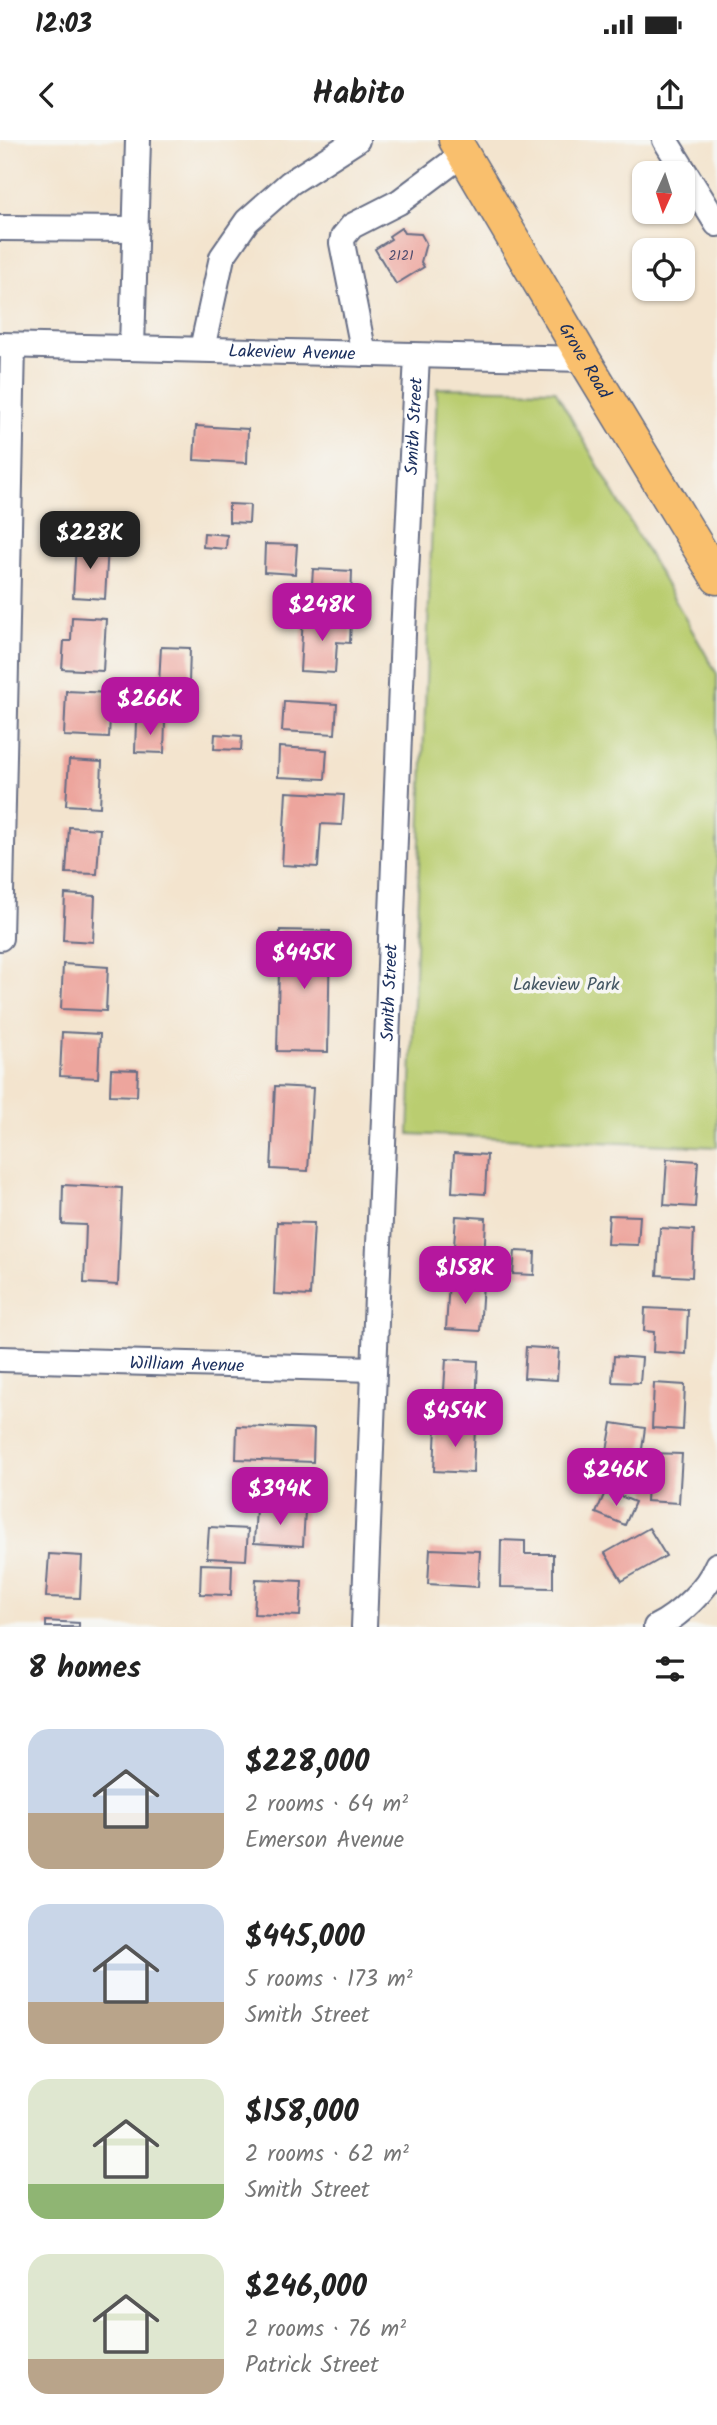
<!DOCTYPE html>
<html lang="en">
<head>
<meta charset="utf-8">
<style>
  body { margin:0; font-family:Kalam,sans-serif; background:#f2f2f2; color:#222; height:100vh; display:flex; flex-direction:column; font-size:26px; white-space:nowrap }
  * { box-sizing:border-box; margin:0 }
  p { font-size:23px; color:#767676 }
  .icon { flex:none; width:38px; height:38px; fill:none; stroke:currentColor; stroke-width:2; stroke-linecap:round; stroke-linejoin:round }
  .map { position:relative; height:1487px; overflow:hidden }
  .details { display:flex; flex-direction:column; background:#fff; flex:1 }
  .details>* { flex:none }
  .needle { width:46px; rotate:183deg }
  .tools { position:absolute; left:632px; top:21px; display:grid; gap:14px }
  .tools a { display:grid; place-items:center; width:63px; height:63px; border-radius:14px; background:#fff; box-shadow:0 2px 5px #0004; font-size:35px }
  .price { position:absolute; translate:-50% -60px; padding:0 16px; border-radius:14px; background:#b5179e; color:#fff; font-size:23px; line-height:46px; filter:drop-shadow(0 2px 4px #0008) }
  .price::after { content:''; position:absolute; left:50%; top:42px; width:21px; height:16px; margin-left:-10px; background:inherit; clip-path:polygon(0 0,100% 0,50% 100%) }
  .price.active { background:#222; color:#fff }
  ul { padding:0; list-style:none }
  li { display:flex; align-items:center; gap:21px; height:175px; padding:0 28px }
  li span { display:grid; place-items:center; flex:none; width:196px; height:140px; border-radius:21px; color:#555 }
  li>.icon { margin-inline-start:auto }
  span .icon { width:84px; height:84px; fill:#fffc; stroke-width:1 }
  li b { font-size:30px }
  h2 { display:flex; justify-content:space-between; align-items:center; height:84px; padding:0 28px; font-size:30px }
  .status { display:flex; justify-content:space-between; align-items:center; height:49px; padding:0 35px; background:#fff; direction:ltr }
  .status svg { height:19px; fill:currentColor }
  header { display:flex; justify-content:space-between; align-items:center; height:91px; padding:0 28px; background:#fff; font-size:32px; font-weight:600 }
  .map>svg:first-child { display:block }
</style>
</head>
<body>
<div class="status"><b>12:03</b><svg viewBox="0 0 49 12"><path d="M0 12V9h3v3zM5 12V6h3v6zM10 12V3h3v9zM15 12V0h3v12zM26 1h20v11H26zM47 4h2v5h-2z"/></svg></div>
<header><svg class="icon" aria-label="back" viewBox="0 0 24 24"><path d="M15 5l-7 7 7 7"/></svg>Habito<svg class="icon" aria-label="share" viewBox="0 0 24 24"><path d="M12 15V3M7 8l5-5 5 5M5 13v7h14v-7"/></svg></header>
<div class="map">
<svg width="717" height="1487" viewBox="0 0 717 1487">
  <rect width="100%" height="100%" fill="#f6f6f2"/>
  <filter id="ink" filterUnits="userSpaceOnUse"><feTurbulence type="fractalNoise" baseFrequency=".0143" numOctaves="2"/><feDisplacementMap in="SourceGraphic" scale="14" xChannelSelector="R" yChannelSelector="G"/><feConvolveMatrix kernelMatrix="1 2 1 2 8 2 1 2 1" color-interpolation-filters="sRGB"/></filter>
  <filter id="wash" filterUnits="userSpaceOnUse"><feTurbulence type="fractalNoise" baseFrequency=".00686" numOctaves="4" result="noise"/><feDisplacementMap in="SourceGraphic" scale="28" xChannelSelector="R" yChannelSelector="G"/><feGaussianBlur stdDeviation="1.57" result="paint"/><feColorMatrix in="noise" values="0 0 0 0 0 0 0 0 0 0 0 0 0 0 0 0 0 1.4 0 .05"/><feComposite in="paint" operator="in"/></filter>
  <g filter="url(#wash)">
    <rect width="100%" height="100%" fill="#f3e4ce"/>
    <polygon fill="#bacd70" stroke="#6a7e67" stroke-width="2" points="437,248 555,250 717,534 717,1007 409,994"/>
    <g id="blocks">
      <g fill="#eda59d">
        <polygon points="401,88 404,93 421,94 426,103 421,122 424,127 396,144 375,109 391,99 389,96"/>
        <polygon points="196,286 248,289 247,323 194,320"/>
        <polygon points="229,364 250,365 249,383 229,382"/>
        <polygon points="204,393 227,395 226,409 203,407"/>
        <polygon points="76,403 108,405 105,459 73,457"/>
        <polygon points="265,404 297,405 295,434 264,432"/>
        <polygon points="313,429 352,431 351,460 311,458"/>
        <polygon points="72,477 106,479 103,531 62,529 64,501 71,501"/>
        <polygon points="303,477 351,480 350,503 337,502 335,533 300,531"/>
        <polygon points="161,507 190,508 189,544 159,543"/>
        <polygon points="66,551 111,553 109,598 64,596"/>
        <polygon points="284,561 337,564 335,594 282,591"/>
        <polygon points="136,581 165,582 164,613 135,612"/>
        <polygon points="215,594 242,596 241,610 214,609"/>
        <polygon points="279,607 327,610 325,639 278,637"/>
        <polygon points="69,620 102,622 100,667 66,665"/>
        <polygon points="286,652 344,655 342,685 321,684 318,727 282,725"/>
        <polygon points="69,687 100,689 97,734 66,733"/>
        <polygon points="65,754 95,756 93,802 63,800"/>
        <polygon points="280,790 330,791 328,912 277,911"/>
        <polygon points="63,824 108,827 106,871 61,869"/>
        <polygon points="62,892 100,894 98,938 60,936"/>
        <polygon points="111,929 138,930 137,956 110,955"/>
        <polygon points="275,946 313,948 308,1031 271,1029"/>
        <polygon points="454,1013 487,1015 485,1054 452,1052"/>
        <polygon points="667,1019 698,1021 695,1067 664,1065"/>
        <polygon points="63,1045 122,1048 118,1145 84,1143 86,1085 62,1084"/>
        <polygon points="609,1075 640,1076 638,1105 607,1104"/>
        <polygon points="456,1076 486,1078 484,1123 453,1121"/>
        <polygon points="277,1082 314,1083 310,1156 274,1154"/>
        <polygon points="660,1088 694,1090 692,1137 657,1135"/>
        <polygon points="515,1111 535,1112 534,1135 513,1134"/>
        <polygon points="449,1141 483,1143 480,1191 446,1189"/>
        <polygon points="645,1168 688,1170 686,1214 653,1212 654,1192 644,1191"/>
        <polygon points="526,1207 559,1209 557,1240 524,1238"/>
        <polygon points="614,1216 642,1218 640,1243 612,1242"/>
        <polygon points="446,1219 478,1221 476,1267 443,1265"/>
        <polygon points="654,1243 685,1245 683,1290 652,1288"/>
        <polygon points="612,1283 645,1288 641,1316 607,1311"/>
        <polygon points="436,1285 475,1287 473,1333 434,1331"/>
        <polygon points="237,1286 314,1289 313,1322 236,1319"/>
        <polygon points="649,1313 682,1314 679,1363 646,1361"/>
        <polygon points="606,1350 635,1362 625,1385 596,1373"/>
        <polygon points="256,1368 305,1371 303,1406 254,1403"/>
        <polygon points="209,1387 248,1389 246,1420 207,1418"/>
        <polygon points="649,1388 666,1416 622,1441 605,1413"/>
        <polygon points="501,1400 525,1401 525,1414 553,1414 553,1448 500,1447"/>
        <polygon points="430,1409 480,1411 478,1447 428,1444"/>
        <polygon points="49,1414 82,1416 80,1458 46,1457"/>
        <polygon points="201,1424 232,1425 231,1455 200,1454"/>
        <polygon points="256,1439 302,1441 300,1476 254,1474"/>
        <polygon points="46,1481 79,1483 79,1487 46,1487"/>
      </g>
    </g>
  </g>
  <g filter="url(#ink)">
    <use href="#blocks" fill-opacity="0" stroke="#676e85" stroke-width="2"/>
    <g fill="none" stroke-linecap="round" stroke-linejoin="round">
      <g stroke="#676e85" stroke-width="28">
        <g id="minor">
          <polyline points="665,0 717,84"/>
          <polyline points="0,88 136,89"/>
          <path id="s1" d="M0,205l584,14"/>
          <polyline points="132,208 138,0"/>
          <polyline points="202,209 222,117 247,81 290,43 357,0"/>
          <polyline points="364,214 342,103 343,97 352,86 399,62 463,14"/>
          <polyline points="0,798 13,206"/>
          <path id="s2" d="M0,1219l374,10"/>
          <path id="s3" d="M364,1487l39,-993 14,-278"/>
          <path d="M656,1487c23,-11 52,-39 61,-62"/>
        </g>
      </g>
      <g stroke="#676e85" stroke-width="35">
        <g id="major">
          <path id="s4" d="M455,0l129,219 133,219"/>
        </g>
      </g>
      <use href="#minor" stroke="#fff" stroke-width="24"/>
      <use href="#major" stroke="#f9bf6d" stroke-width="32"/>
    </g>
  </g>
  <g text-anchor="middle" stroke-width="7" stroke-linejoin="round" paint-order="stroke">
    <g font-size="14" fill="#504c6e">
      <text x="401" y="120">2121</text>
    </g>
    <g font-size="18" fill="#1b2f5e" stroke="#f6f6f2">
      <text dy="6" stroke="none"><textPath href="#s1" startOffset="292">Lakeview Avenue</textPath></text>
      <text dy="6" stroke="none"><textPath href="#s4" startOffset="256">Grove Road</textPath></text>
      <text dy="6" stroke="none"><textPath href="#s3" startOffset="1202">Smith Street</textPath></text>
      <text dy="6" stroke="none"><textPath href="#s3" startOffset="635">Smith Street</textPath></text>
      <text dy="6" stroke="none"><textPath href="#s2" startOffset="187">William Avenue</textPath></text>
    </g>
    <g font-size="18" fill="#435662" stroke="#f6f6f2">
      <text x="566" y="850">Lakeview Park</text>
    </g>
  </g>
</svg>
<div class="tools">
<a><svg class="needle" viewBox="-14 -14 28 28"><path d="M0-13l5 13h-10z" fill="#e53935"/><path d="M0 13l5-13h-10z" fill="#767676"/></svg></a>
<a><svg class="icon" aria-label="locate" viewBox="0 0 24 24"><circle cx="12" cy="12" r="6"/><path d="M12 2v4M12 18v4M2 12h4M18 12h4"/></svg></a>
</div>
<b class="price active" style="left:90px;top:431px">$228K</b>
<b class="price" style="left:322px;top:503px">$248K</b>
<b class="price" style="left:150px;top:597px">$266K</b>
<b class="price" style="left:304px;top:851px">$445K</b>
<b class="price" style="left:465px;top:1166px">$158K</b>
<b class="price" style="left:455px;top:1309px">$454K</b>
<b class="price" style="left:616px;top:1368px">$246K</b>
<b class="price" style="left:280px;top:1387px">$394K</b>
</div>
<section class="details">
<h2>8 homes<svg class="icon" aria-label="filters" viewBox="0 0 24 24"><path d="M4 7h16M4 17h16"/><circle cx="9" cy="7" r="2"/><circle cx="15" cy="17" r="2"/></svg></h2>
<ul>
<li><span style="background:linear-gradient(#c9d6e8 60%,#b9a48a 0)"><svg class="icon" aria-label="home" viewBox="0 0 24 24"><path d="M3 11l9-7 9 7M6 9v11h12V9"/></svg></span><div><b>$228,000</b><p>2 rooms · 64 m²</p><p>Emerson Avenue</p></div></li>
<li><span style="background:linear-gradient(#c9d6e8 70%,#b9a48a 0)"><svg class="icon" aria-label="home" viewBox="0 0 24 24"><path d="M3 11l9-7 9 7M6 9v11h12V9"/></svg></span><div><b>$445,000</b><p>5 rooms · 173 m²</p><p>Smith Street</p></div></li>
<li><span style="background:linear-gradient(#dfe7d0 75%,#8fb573 0)"><svg class="icon" aria-label="home" viewBox="0 0 24 24"><path d="M3 11l9-7 9 7M6 9v11h12V9"/></svg></span><div><b>$158,000</b><p>2 rooms · 62 m²</p><p>Smith Street</p></div></li>
<li><span style="background:linear-gradient(#dfe7d0 75%,#b9a48a 0)"><svg class="icon" aria-label="home" viewBox="0 0 24 24"><path d="M3 11l9-7 9 7M6 9v11h12V9"/></svg></span><div><b>$246,000</b><p>2 rooms · 76 m²</p><p>Patrick Street</p></div></li>
</ul>
</section>
</body>
</html>
